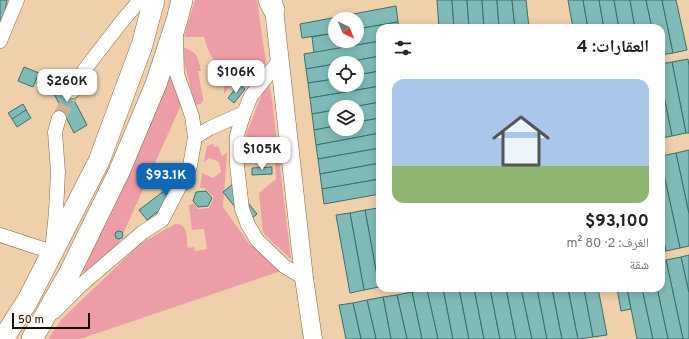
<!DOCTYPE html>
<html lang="ar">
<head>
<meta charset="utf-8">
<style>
  body { margin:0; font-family:Overpass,"Noto Naskh Arabic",sans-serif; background:#f6f6f6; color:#202124; direction:rtl; height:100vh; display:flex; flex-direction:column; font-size:15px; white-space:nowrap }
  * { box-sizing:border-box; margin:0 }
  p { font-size:13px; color:#757577 }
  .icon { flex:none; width:22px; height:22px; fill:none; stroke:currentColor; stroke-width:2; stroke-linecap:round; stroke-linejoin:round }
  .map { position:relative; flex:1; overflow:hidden; direction:ltr }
  .panel { position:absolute; left:376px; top:24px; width:289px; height:268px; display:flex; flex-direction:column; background:#fff; border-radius:12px; box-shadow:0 2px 10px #0003; direction:rtl }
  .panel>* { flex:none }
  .needle { width:26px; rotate:136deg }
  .buttons { position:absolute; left:328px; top:12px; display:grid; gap:8px }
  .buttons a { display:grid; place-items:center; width:36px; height:36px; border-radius:50%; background:#fff; box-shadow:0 2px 10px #0003; font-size:20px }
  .scale { position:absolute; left:12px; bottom:10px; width:78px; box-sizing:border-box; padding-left:4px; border:2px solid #160c01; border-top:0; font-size:11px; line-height:14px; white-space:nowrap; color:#160c01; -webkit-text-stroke:3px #fef5ea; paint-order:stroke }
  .price { position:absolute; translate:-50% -34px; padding:0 9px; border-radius:8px; background:#fff; color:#222; font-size:13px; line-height:26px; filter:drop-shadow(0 1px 2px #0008) }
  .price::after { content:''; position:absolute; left:50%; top:24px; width:12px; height:9px; margin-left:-6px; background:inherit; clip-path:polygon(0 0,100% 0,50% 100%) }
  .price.current { background:#1067b4; color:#fff }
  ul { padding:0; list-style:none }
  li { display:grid; align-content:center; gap:8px; height:212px; padding:0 16px }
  li span { display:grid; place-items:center; height:124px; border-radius:12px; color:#555 }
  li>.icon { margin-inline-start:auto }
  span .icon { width:72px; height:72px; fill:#fffc; stroke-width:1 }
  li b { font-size:17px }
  h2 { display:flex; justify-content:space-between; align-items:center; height:48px; padding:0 16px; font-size:17px }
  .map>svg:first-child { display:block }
</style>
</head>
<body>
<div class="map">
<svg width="689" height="339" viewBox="0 0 689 339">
  <rect width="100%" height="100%" fill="#efd0ab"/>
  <g fill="#ed9da6">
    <path d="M195,0h62l9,63 -3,4 -5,-4 -14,17 -5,-4 -15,18v-15l2,-5 2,-1v-4c-18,-7 -18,-15 -24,-32h-20z"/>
    <path d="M183,47c15,6 15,9 18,24h-3l5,28v2l-3,3 -5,1 -12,-47z"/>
    <path d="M170,72l11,33 -58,129 -3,-3h-3l-2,5 2,2h4c-6,13 -26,29 -39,34l27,-56z"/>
    <polygon points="269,83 272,100 291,259 265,235 263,232 259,193 276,179 275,159 249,142 246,135 265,86"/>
    <path d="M213,144l1,3 4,-1 4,10 5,-3 -4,54 27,38 31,22v4l-201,68h-32l13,-19 79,-76 35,-20c14,-1 11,14 13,24l6,-1 1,4 12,-2 -3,-20 -12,1 -3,-25 5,-1 4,5 11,-1 5,-11 -10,-9h-4l2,-15 11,5 8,-6 -2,-10 -10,-4 -5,4 3,-16z"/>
  </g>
  <g fill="#81bbb8" stroke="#37706e">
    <polygon points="0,0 7,0 3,24 0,24"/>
    <polygon points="437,0 452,0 454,28 439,28"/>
    <polygon points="452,0 467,0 469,28 454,28"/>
    <polygon points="467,0 482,0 484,28 469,28"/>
    <polygon points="482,0 497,0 499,28 484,28"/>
    <polygon points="497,0 512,0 515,28 499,28"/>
    <polygon points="512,0 526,0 529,28 515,28"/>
    <polygon points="568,0 583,0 588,28 573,28"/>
    <polygon points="583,0 599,0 604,28 588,28"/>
    <polygon points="599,0 614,0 619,28 604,28"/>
    <polygon points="614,0 630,0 635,28 619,28"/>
    <polygon points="630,0 646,0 652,28 635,28"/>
    <polygon points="646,0 662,0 673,53 661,55 661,28 652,28"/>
    <polygon points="662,0 676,0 687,50 673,53"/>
    <polygon points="396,6 398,22 357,29 357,19 335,19 335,33 302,38 300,24"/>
    <polygon points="398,22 399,28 380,28 380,41 314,53 312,37 335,33 335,41 357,41 357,29"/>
    <polygon points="380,41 380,56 343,63 335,63 335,64 306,69 304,54"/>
    <polygon points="380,56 380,71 357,75 357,63 343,63"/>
    <polygon points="688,59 689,66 689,133 686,133 672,62"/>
    <polygon points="672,62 686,133 672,136 661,81 661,64"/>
    <polygon points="335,64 335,79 308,83 306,69"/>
    <polygon points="24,67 39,73 33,87 18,81"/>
    <polygon points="380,71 380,86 310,98 308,83 335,79 335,85 357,85 357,75"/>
    <polygon points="60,73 87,125 74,133 47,80"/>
    <polygon points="661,81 672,136 661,138"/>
    <polygon points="239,84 245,89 234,103 228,98"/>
    <polygon points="380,86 380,102 353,107 335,107 335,110 312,114 310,98"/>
    <polygon points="380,102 380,118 357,122 357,107 353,107"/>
    <polygon points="23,104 27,111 12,119 8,113"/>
    <polygon points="26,110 31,118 17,127 12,119"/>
    <polygon points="335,110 335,126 314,130 312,114"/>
    <polygon points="380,118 380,133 316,145 314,130 335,126 335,129 357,129 357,122"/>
    <polygon points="380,133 380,148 318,159 316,145"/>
    <polygon points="380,148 380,163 320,174 318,159"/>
    <polygon points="689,150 689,214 676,153"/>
    <polygon points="676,153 689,214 689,246 680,248 661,161 661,156"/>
    <polygon points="661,161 680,248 666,251 661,230"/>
    <polygon points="380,163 380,179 322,189 320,174"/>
    <polygon points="272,167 272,174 252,175 252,168"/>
    <polygon points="186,174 194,184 147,220 139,210"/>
    <polygon points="380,179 380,194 324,204 322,189"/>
    <polygon points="233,184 257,214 247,222 223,192"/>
    <polygon points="206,191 212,198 208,206 198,207 193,201 196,192"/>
    <polygon points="379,208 380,287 379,287 365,210"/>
    <polygon points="365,210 379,287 364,290 350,213"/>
    <polygon points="350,213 364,290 350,293 336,215"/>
    <polygon points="661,230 666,251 661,252"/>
    <circle cx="119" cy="235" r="4"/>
    <polygon points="689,255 689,293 681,257"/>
    <polygon points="681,257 689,293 689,339 683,339 666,260"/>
    <polygon points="666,260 683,339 668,339 657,288 661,288 661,261"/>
    <polygon points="435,288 443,288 453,339 438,339 427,290"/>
    <polygon points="443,288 459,288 469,339 453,339"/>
    <polygon points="459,288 474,288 484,339 469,339"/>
    <polygon points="474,288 490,288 500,339 484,339"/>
    <polygon points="490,288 506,288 516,339 500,339"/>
    <polygon points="506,288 521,288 532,339 516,339"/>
    <polygon points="521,288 537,288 547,339 532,339"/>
    <polygon points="537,288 552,288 562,339 547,339"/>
    <polygon points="552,288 568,288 578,339 562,339"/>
    <polygon points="568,288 584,288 593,337 578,339"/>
    <polygon points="584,288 598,288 607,335 593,337"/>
    <polygon points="617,288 627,288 631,309 621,311"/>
    <polygon points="627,288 642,288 653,339 637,339"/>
    <polygon points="642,288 657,288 668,339 653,339"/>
    <polygon points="427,290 438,339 422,339 412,292"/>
    <polygon points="412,292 422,339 407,339 397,295"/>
    <polygon points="397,295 407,339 391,339 383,297"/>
    <polygon points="383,297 391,339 376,339 367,300"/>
    <polygon points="367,300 376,339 361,339 353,303"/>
    <polygon points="353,303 361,339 346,339 339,305"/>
  </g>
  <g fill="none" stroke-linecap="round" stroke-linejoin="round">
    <polyline stroke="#ceb392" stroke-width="14" stroke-dasharray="14 7" stroke-linecap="butt" points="59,118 73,91"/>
    <g stroke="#836745" stroke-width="15">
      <g id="minor">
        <polyline points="0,41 17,0"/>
        <polyline points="280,60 251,96 244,113 237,135 237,165 242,209 248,225 257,240 284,266 304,278"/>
        <polyline points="73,91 85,69 123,20 140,0"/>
        <polyline points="195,137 210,128 244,113"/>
        <polyline points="0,235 52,252 56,212 58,172 55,132 59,118"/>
        <polyline points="54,312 81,285 143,232 162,220 190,166 195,137 192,116 177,74 176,37"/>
      </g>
    </g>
    <g stroke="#836745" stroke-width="19">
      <polyline id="major" points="273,0 304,278 313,339"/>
    </g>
    <g stroke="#836745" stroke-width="22">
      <g id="highway">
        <polyline points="269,0 274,10"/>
        <polyline points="3,339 28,300 99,161 142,45 154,0"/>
        <polyline points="32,339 69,274 119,172 156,84 177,20 182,0"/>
      </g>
    </g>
    <use href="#minor" stroke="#fff" stroke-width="14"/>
    <use href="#major" stroke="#fff" stroke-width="18"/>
    <use href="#highway" stroke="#fff" stroke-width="21"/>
  </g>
</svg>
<div class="buttons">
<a><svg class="needle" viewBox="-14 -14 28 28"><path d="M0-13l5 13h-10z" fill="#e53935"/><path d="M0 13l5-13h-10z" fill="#757577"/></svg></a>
<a><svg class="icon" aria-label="locate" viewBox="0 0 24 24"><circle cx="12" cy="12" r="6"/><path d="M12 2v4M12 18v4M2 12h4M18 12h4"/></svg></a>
<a><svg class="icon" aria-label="layers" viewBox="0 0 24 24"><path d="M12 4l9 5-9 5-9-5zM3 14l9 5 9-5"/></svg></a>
</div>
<div class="scale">50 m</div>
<b class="price" style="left:236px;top:94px">$106K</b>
<b class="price" style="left:67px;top:103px">$260K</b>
<b class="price" style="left:262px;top:171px">$105K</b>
<b class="price current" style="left:166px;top:197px">$93.1K</b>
<section class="panel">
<h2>العقارات: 4<svg class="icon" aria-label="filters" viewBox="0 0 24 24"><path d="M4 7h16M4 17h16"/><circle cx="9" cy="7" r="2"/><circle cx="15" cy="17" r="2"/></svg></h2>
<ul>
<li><span style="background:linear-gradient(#a9c7e8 70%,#8fb573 0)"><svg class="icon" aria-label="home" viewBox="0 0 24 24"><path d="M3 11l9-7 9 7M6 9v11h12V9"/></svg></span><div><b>$93,100</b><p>الغرف: 2 · 80 m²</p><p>شقة</p></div></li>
</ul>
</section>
</div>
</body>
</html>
